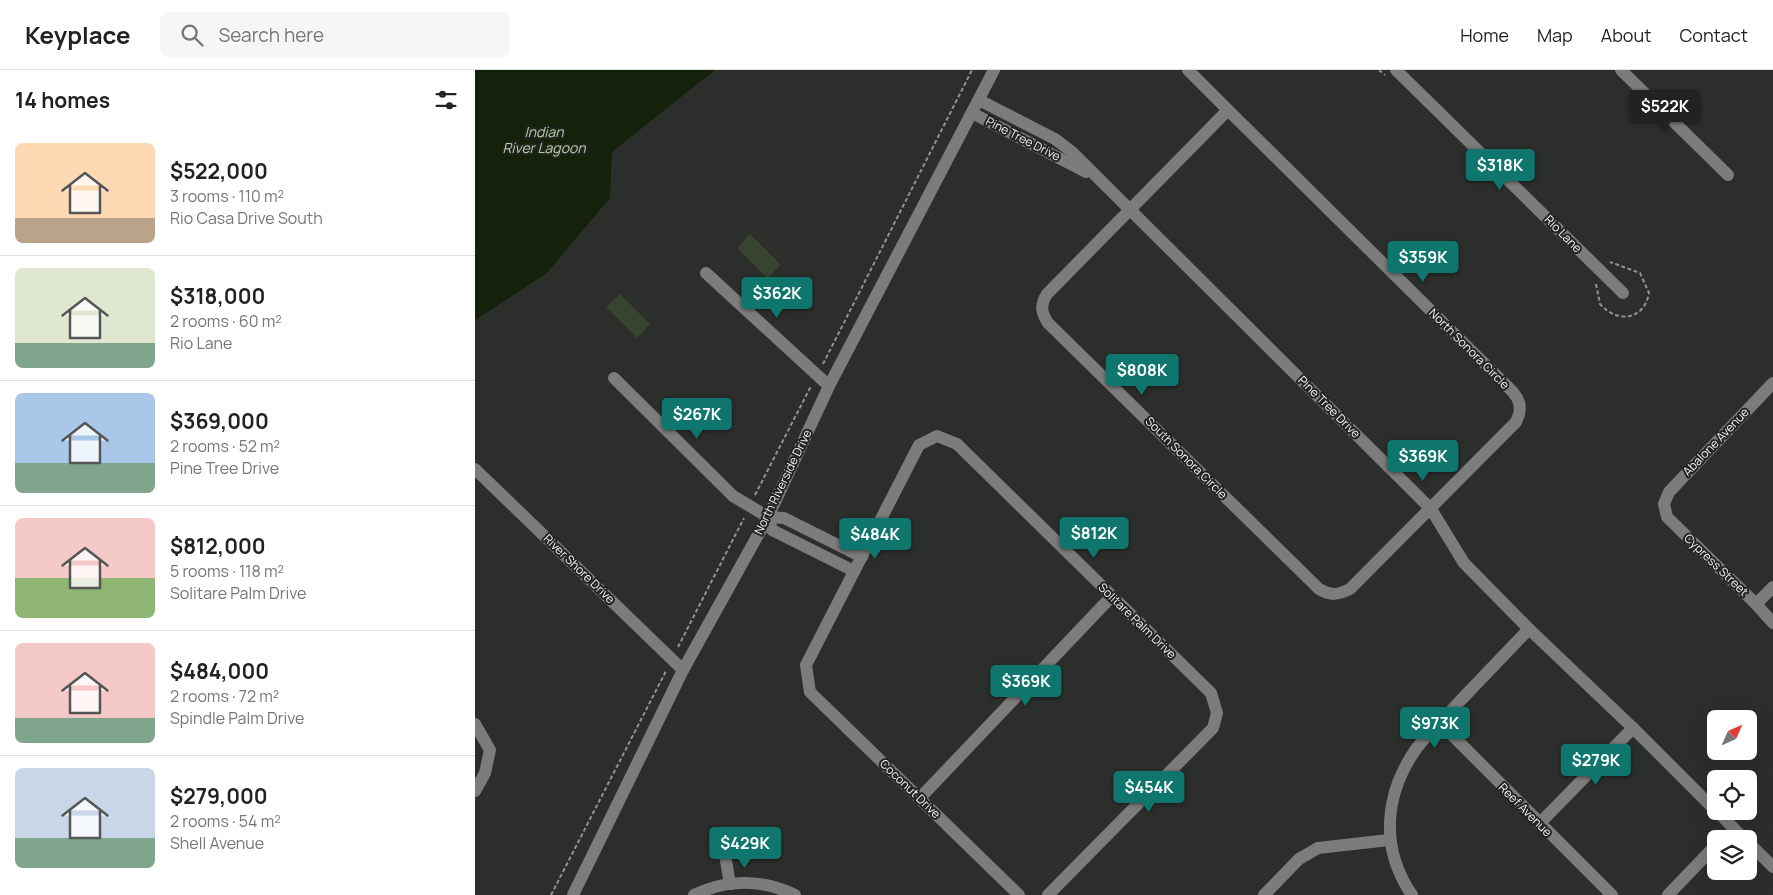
<!DOCTYPE html>
<html lang="en">
<head>
<meta charset="utf-8">
<style>
  body { margin:0; font-family:Manrope,sans-serif; background:#f6f6f6; color:#222; height:100vh; display:flex; flex-direction:column; font-size:19px; white-space:nowrap }
  * { box-sizing:border-box; margin:0 }
  p { font-size:16px; color:#767676 }
  .icon { flex:none; width:28px; height:28px; fill:none; stroke:currentColor; stroke-width:2; stroke-linecap:round; stroke-linejoin:round }
  .map { position:relative; flex:1; overflow:hidden }
  .panel { display:flex; flex-direction:column; background:#fff; width:475px }
  .panel>* { flex:none }
  .needle { width:32px; rotate:45deg }
  .tools { position:absolute; left:1232px; top:640px; display:grid; gap:10px }
  .tools a { display:grid; place-items:center; width:50px; height:50px; border-radius:8px; background:#fff; box-shadow:0 5px 20px #0002; font-size:25px }
  .price { position:absolute; translate:-50% -42px; padding:0 11px; border-radius:5px; background:#0f766e; color:#fff; font-size:16px; line-height:32px; filter:drop-shadow(0 1px 2px #0008) }
  .price::after { content:''; position:absolute; left:50%; top:30px; width:15px; height:11px; margin-left:-8px; background:inherit; clip-path:polygon(0 0,100% 0,50% 100%) }
  .price.current { background:#222; color:#fff }
  ul { padding:0; list-style:none }
  li { display:flex; align-items:center; gap:15px; height:125px; padding:0 15px }
  li+li { border-top:1px solid #e0e0e0 }
  li span { display:grid; place-items:center; flex:none; width:140px; height:100px; border-radius:8px; color:#555 }
  li>.icon { margin-inline-start:auto }
  span .icon { width:60px; height:60px; fill:#fffc; stroke-width:1 }
  li b { font-size:21px }
  h2 { display:flex; justify-content:space-between; align-items:center; height:60px; padding:0 15px; font-size:21px }
  header { display:flex; align-items:center; gap:30px; box-sizing:border-box; height:70px; padding:0 25px; background:#fff; border-bottom:1px solid #e0e0e0 }
  header strong { font-size:24px }
  nav { display:flex; gap:28px; margin-inline-start:auto; font-size:18px }
  .search { width:350px; height:45px; background:#f6f6f6; display:flex; align-items:center; gap:12px; box-sizing:border-box; padding:0 18px; border-radius:8px; color:#767676; font-size:19px }
  main { display:flex; flex:1; min-height:0 }
  .map>svg:first-child { display:block }
</style>
</head>
<body>
<header>
<strong>Keyplace</strong>
<div class="search"><svg class="icon" aria-label="search" viewBox="0 0 24 24"><circle cx="10" cy="10" r="6"/><path d="M15 15l6 6"/></svg>Search here</div>
<nav><a>Home</a><a>Map</a><a>About</a><a>Contact</a></nav>
</header>
<main>
<section class="panel">
<h2>14 homes<svg class="icon" aria-label="filters" viewBox="0 0 24 24"><path d="M4 7h16M4 17h16"/><circle cx="9" cy="7" r="2"/><circle cx="15" cy="17" r="2"/></svg></h2>
<ul>
<li><span style="background:linear-gradient(#ffd9b3 75%,#b9a48a 0)"><svg class="icon" aria-label="home" viewBox="0 0 24 24"><path d="M3 11l9-7 9 7M6 9v11h12V9"/></svg></span><div><b>$522,000</b><p>3 rooms · 110 m²</p><p>Rio Casa Drive South</p></div></li>
<li><span style="background:linear-gradient(#dfe7d0 75%,#7fa58c 0)"><svg class="icon" aria-label="home" viewBox="0 0 24 24"><path d="M3 11l9-7 9 7M6 9v11h12V9"/></svg></span><div><b>$318,000</b><p>2 rooms · 60 m²</p><p>Rio Lane</p></div></li>
<li><span style="background:linear-gradient(#a9c7e8 70%,#7fa58c 0)"><svg class="icon" aria-label="home" viewBox="0 0 24 24"><path d="M3 11l9-7 9 7M6 9v11h12V9"/></svg></span><div><b>$369,000</b><p>2 rooms · 52 m²</p><p>Pine Tree Drive</p></div></li>
<li><span style="background:linear-gradient(#f6c9c9 60%,#8fb573 0)"><svg class="icon" aria-label="home" viewBox="0 0 24 24"><path d="M3 11l9-7 9 7M6 9v11h12V9"/></svg></span><div><b>$812,000</b><p>5 rooms · 118 m²</p><p>Solitare Palm Drive</p></div></li>
<li><span style="background:linear-gradient(#f6c9c9 75%,#7fa58c 0)"><svg class="icon" aria-label="home" viewBox="0 0 24 24"><path d="M3 11l9-7 9 7M6 9v11h12V9"/></svg></span><div><b>$484,000</b><p>2 rooms · 72 m²</p><p>Spindle Palm Drive</p></div></li>
<li><span style="background:linear-gradient(#c9d6e8 70%,#7fa58c 0)"><svg class="icon" aria-label="home" viewBox="0 0 24 24"><path d="M3 11l9-7 9 7M6 9v11h12V9"/></svg></span><div><b>$279,000</b><p>2 rooms · 54 m²</p><p>Shell Avenue</p></div></li>
</ul>
</section>
<div class="map">
<svg width="1298" height="825" viewBox="0 0 1298 825">
  <rect width="100%" height="100%" fill="#2c2e2c"/>
  <g fill="#374430">
    <polygon points="275,164 306,195 292,208 262,178"/>
    <polygon points="145,224 175,254 162,268 131,237"/>
  </g>
  <polygon fill="#14220b" points="0,0 240,0 137,82 135,128 71,204 0,250"/>
  <g fill="none" stroke-linecap="round" stroke-linejoin="round">
    <g stroke="#919391" stroke-width="2" stroke-dasharray="4 2.5" stroke-linecap="butt">
      <polyline points="904,0 910,5"/>
      <path d="M1121,214l4,20c18,20 44,16 49,-11l-9,-20 -30,-11"/>
      <polyline points="348,294 497,0"/>
      <polyline points="280,425 336,316"/>
      <polyline points="203,577 269,448"/>
      <polyline points="76,825 191,601"/>
    </g>
    <g stroke="#7b7c7b" stroke-width="12">
      <path d="M713,0l40,40 282,279c10,10 13,19 6,33l-166,167c-12,6 -19,7 -31,0l-271,-266c-7,-11 -8,-18 -1,-29l181,-184"/>
      <polyline points="921,0 1148,223"/>
      <polyline points="1146,0 1253,105"/>
      <polyline points="504,30 580,69 597,82 956,439 989,493 1054,559 1158,658 1241,741"/>
      <polyline points="497,43 611,102"/>
      <polyline points="231,203 354,316"/>
      <polyline points="139,308 258,426 293,447 309,448 387,487"/>
      <polyline points="1298,313 1194,422 1189,434 1192,447 1281,534 1298,553"/>
      <polyline points="0,399 208,600"/>
      <polyline points="293,447 297,460 379,501"/>
      <polyline points="1281,534 1298,517"/>
      <polyline points="965,653 1137,825"/>
      <polyline points="0,654 15,680 10,703 0,721"/>
      <polyline points="445,728 637,526"/>
      <polyline points="1242,741 1269,769"/>
      <polyline points="1064,754 1158,658"/>
      <polyline points="247,768 255,814"/>
      <polyline points="1274,773 1298,797"/>
      <polyline points="98,825 208,600 293,447 354,316 519,0"/>
      <path d="M219,825c33,-16 68,-16 101,0"/>
      <polyline points="544,825 335,622 331,595 444,375 462,366 482,374 736,623 742,643 738,658 573,825"/>
      <polyline points="789,825 824,789 843,778 914,770"/>
      <path d="M937,825c-32,-47 -28,-100 4,-146 13,-17 30,-32 44,-48 23,-24 46,-48 69,-72"/>
      <polyline points="1193,825 1241,775"/>
    </g>
  </g>
  <g text-anchor="middle" stroke-width="4" stroke-linejoin="round" paint-order="stroke">
    <g font-size="12" fill="#f3f4f2" stroke="#232422">
      <text transform="translate(548 69) rotate(27)" y="4">Pine Tree Drive</text>
      <text transform="translate(1088 164) rotate(45)" y="4">Rio Lane</text>
      <text transform="translate(994 279) rotate(45)" y="4">North Sonora Circle</text>
      <text transform="translate(854 337) rotate(45)" y="4">Pine Tree Drive</text>
      <text transform="translate(1241 372) rotate(-46)" y="4">Abalone Avenue</text>
      <text transform="translate(711 388) rotate(45)" y="4">South Sonora Circle</text>
      <text transform="translate(308 412) rotate(-64)" y="4">North Riverside Drive</text>
      <text transform="translate(1241 495) rotate(44)" y="4">Cypress Street</text>
      <text transform="translate(104 499) rotate(44)" y="4">River Shore Drive</text>
      <text transform="translate(662 551) rotate(44)" y="4">Solitare Palm Drive</text>
      <text transform="translate(435 719) rotate(44)" y="4">Coconut Drive</text>
      <text transform="translate(1050 740) rotate(45)" y="4">Reef Avenue</text>
    </g>
    <g font-size="14" font-style="italic" fill="#b4d4a2" stroke="#232422">
      <text x="69" y="67">Indian<tspan x="69" dy="16">River Lagoon</tspan></text>
    </g>
  </g>
</svg>
<div class="tools">
<a><svg class="needle" viewBox="-14 -14 28 28"><path d="M0-13l5 13h-10z" fill="#e53935"/><path d="M0 13l5-13h-10z" fill="#767676"/></svg></a>
<a><svg class="icon" aria-label="locate" viewBox="0 0 24 24"><circle cx="12" cy="12" r="6"/><path d="M12 2v4M12 18v4M2 12h4M18 12h4"/></svg></a>
<a><svg class="icon" aria-label="layers" viewBox="0 0 24 24"><path d="M12 4l9 5-9 5-9-5zM3 14l9 5 9-5"/></svg></a>
</div>
<b class="price current" style="left:1190px;top:62px">$522K</b>
<b class="price" style="left:1025px;top:121px">$318K</b>
<b class="price" style="left:948px;top:213px">$359K</b>
<b class="price" style="left:302px;top:249px">$362K</b>
<b class="price" style="left:667px;top:326px">$808K</b>
<b class="price" style="left:222px;top:370px">$267K</b>
<b class="price" style="left:948px;top:412px">$369K</b>
<b class="price" style="left:619px;top:489px">$812K</b>
<b class="price" style="left:400px;top:490px">$484K</b>
<b class="price" style="left:551px;top:637px">$369K</b>
<b class="price" style="left:960px;top:679px">$973K</b>
<b class="price" style="left:1121px;top:716px">$279K</b>
<b class="price" style="left:674px;top:743px">$454K</b>
<b class="price" style="left:270px;top:799px">$429K</b>
</div>
</main>
</body>
</html>
